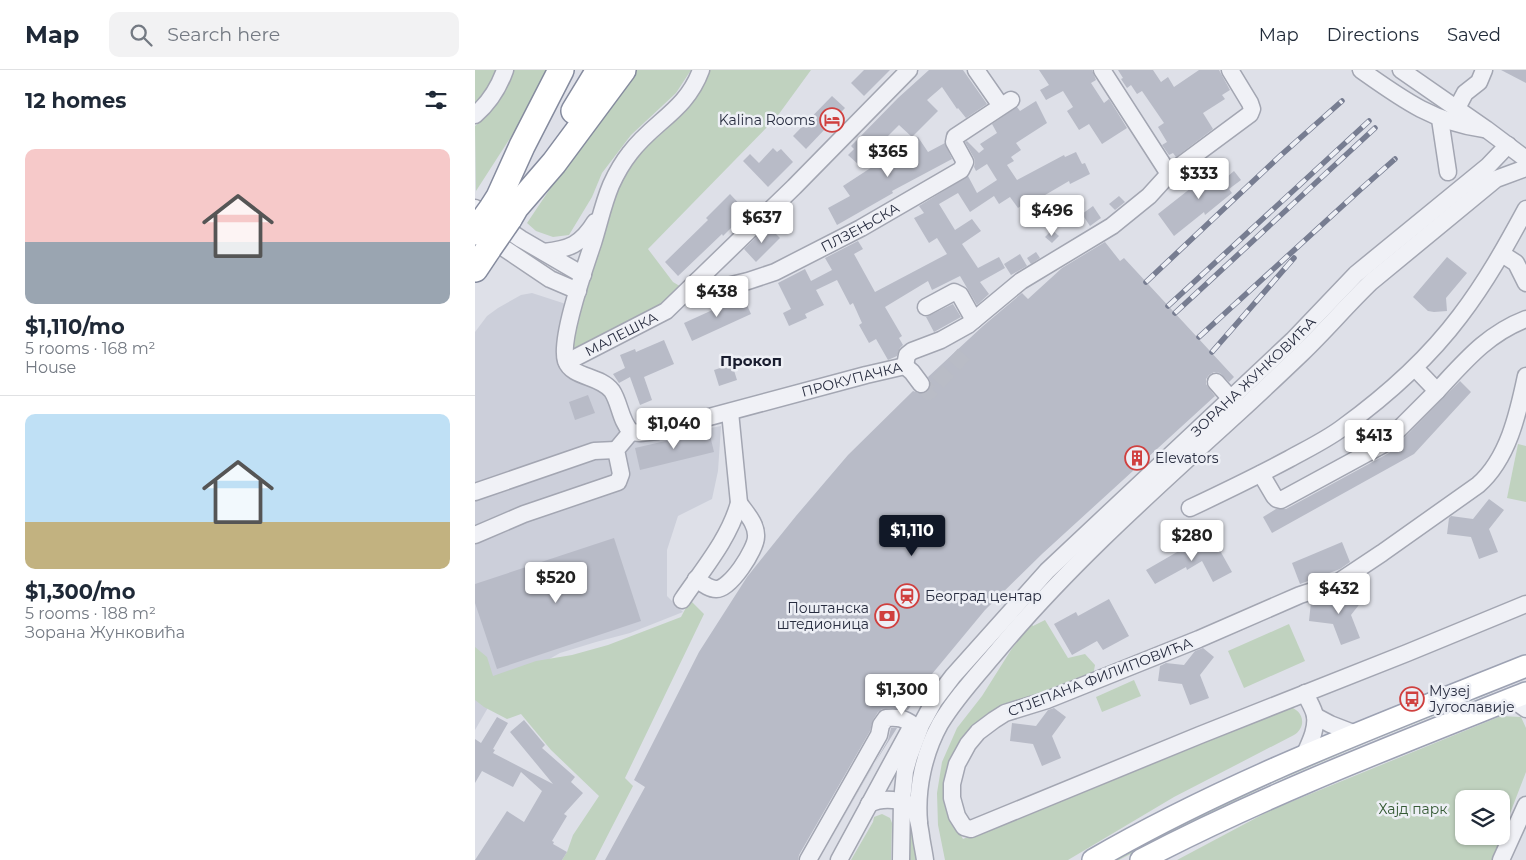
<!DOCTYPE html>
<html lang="en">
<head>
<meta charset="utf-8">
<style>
  body { margin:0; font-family:Montserrat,sans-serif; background:#f2f2f3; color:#1f2937; height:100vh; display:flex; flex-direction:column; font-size:19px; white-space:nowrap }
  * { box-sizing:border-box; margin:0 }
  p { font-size:16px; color:#747a83 }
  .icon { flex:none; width:28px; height:28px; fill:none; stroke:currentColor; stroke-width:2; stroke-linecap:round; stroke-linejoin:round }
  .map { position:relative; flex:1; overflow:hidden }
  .panel { display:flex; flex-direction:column; background:#fff; width:475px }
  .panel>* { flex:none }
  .tools { position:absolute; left:980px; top:720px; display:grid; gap:10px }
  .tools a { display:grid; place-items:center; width:55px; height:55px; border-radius:10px; background:#fff; box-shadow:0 1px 4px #0004; font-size:25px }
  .price { position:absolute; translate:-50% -42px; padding:0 11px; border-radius:5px; background:#fff; color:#222; font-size:16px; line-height:32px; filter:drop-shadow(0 1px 2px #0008) }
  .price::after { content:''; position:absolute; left:50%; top:30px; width:15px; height:11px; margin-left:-8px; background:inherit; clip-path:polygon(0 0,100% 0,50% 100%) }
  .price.active { background:#111827; color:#fff }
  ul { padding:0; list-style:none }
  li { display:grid; align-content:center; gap:10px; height:265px; padding:0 25px }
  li+li { border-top:1px solid #e0e1e3 }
  li span { display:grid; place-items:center; height:155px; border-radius:10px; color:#555 }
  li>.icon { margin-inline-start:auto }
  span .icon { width:90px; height:90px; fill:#fffc; stroke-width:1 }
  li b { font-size:21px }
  h2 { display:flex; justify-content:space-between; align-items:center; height:60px; padding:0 25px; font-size:21px }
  header { display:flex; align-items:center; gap:30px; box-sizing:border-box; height:70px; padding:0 25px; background:#fff; border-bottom:1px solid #e0e1e3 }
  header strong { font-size:24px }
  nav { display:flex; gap:28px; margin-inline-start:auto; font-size:18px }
  .search { width:350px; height:45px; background:#f2f2f3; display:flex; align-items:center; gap:12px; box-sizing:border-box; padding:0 18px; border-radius:10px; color:#747a83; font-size:19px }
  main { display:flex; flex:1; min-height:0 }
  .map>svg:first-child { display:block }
</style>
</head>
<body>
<header>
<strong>Map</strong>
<div class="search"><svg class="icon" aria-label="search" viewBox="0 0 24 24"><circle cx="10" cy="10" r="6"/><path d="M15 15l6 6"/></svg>Search here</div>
<nav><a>Map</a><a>Directions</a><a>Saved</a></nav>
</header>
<main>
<section class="panel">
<h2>12 homes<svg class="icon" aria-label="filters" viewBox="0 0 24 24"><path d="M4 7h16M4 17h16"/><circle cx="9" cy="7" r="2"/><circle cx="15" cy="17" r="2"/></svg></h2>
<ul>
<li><span style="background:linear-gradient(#f6c9c9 60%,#9aa5b1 0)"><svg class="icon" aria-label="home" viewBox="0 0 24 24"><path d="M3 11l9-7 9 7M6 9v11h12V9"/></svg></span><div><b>$1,110/mo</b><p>5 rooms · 168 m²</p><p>House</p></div></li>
<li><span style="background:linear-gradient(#bfe0f5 70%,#c2b280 0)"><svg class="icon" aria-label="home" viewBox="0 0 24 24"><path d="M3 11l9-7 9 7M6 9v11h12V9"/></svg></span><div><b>$1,300/mo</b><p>5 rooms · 188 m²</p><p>Зорана Жунковића</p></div></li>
</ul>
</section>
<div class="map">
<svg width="1051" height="790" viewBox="0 0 1051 790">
  <rect width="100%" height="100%" fill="#dee0e8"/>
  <polygon fill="#cccfda" points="57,223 97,236 92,292 125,311 151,357 189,367 246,356 243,401 237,429 203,446 192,480 192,526 208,542 155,563 121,572 85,583 25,617 0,660 0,262 12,246 23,238 46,225"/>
  <g fill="#c0d2bf" fill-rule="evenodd">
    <polygon points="0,0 22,0 19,10 0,38"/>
    <polygon points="38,0 74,0 52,42 1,121 0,56 11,45 33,15"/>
    <polygon points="155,0 216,0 201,23 156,65 127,103 117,127 94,165 78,167 61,161 52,153"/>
    <polygon points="235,0 336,0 301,48 173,179 198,212 213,221 94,285 102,239 146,108 161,84 183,67 215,37"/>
    <polygon points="1043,374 1051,376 1051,432 1032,428"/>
    <polygon points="215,530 229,544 150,708 158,716 120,790 87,790 92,782 98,765 124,726 76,680 46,644 32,649 9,637 0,630 0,577 12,587 18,606 61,591 97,585 133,575 206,547"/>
    <path d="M570,550l23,38 17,-4 10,11 -2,11 -104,40 -29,32 -7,74 10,17 324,-133c16,3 21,20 7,29l-120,62 -106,63h-123l-7,-35 -1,-32 5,-31 15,-34 25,-32 29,-46 20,-27 2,3z"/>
    <polygon points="814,554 830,591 769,618 753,581"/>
    <polygon points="659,610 666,626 627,642 621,627"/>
    <polygon points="1015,615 1018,622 891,673 795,714 716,752 644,790 630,790 685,759"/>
    <path d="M1026,646l20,1 5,11v44l-34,88h-315l94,-50zM989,729h37v37h-37z"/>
    <polygon points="432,742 434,743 443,790 434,790 434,774"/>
    <polygon points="407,744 415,748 417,753 416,790 376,790 398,752 399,747"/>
  </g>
  <g fill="#b8bbc7">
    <polygon points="389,0 415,0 389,26 376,13"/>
    <polygon points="454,0 488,0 512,34 491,48 483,38 482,39 467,17 452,30 463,41 437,67 424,55 384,95 373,85 379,79 376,76 423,28"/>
    <polygon points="564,0 617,0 621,10 616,13 629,33 634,29 652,58 627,74 614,54 604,60 592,41 598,37 588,21 571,30 565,20 574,15"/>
    <polygon points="643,0 678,0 686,12 693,7 699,17 724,0 744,0 755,20 747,25 750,29 728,43 738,59 701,87 698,83 694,85 687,75 692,72 683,57 689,53 667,21 662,24 656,15 652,18 646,9 648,8"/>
    <polygon points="1026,0 1051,0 1051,13"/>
    <polygon points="357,26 370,38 331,79 318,66"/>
    <polygon points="561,31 572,53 541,73 546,80 536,87 539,91 532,95 542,110 589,85 590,87 601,82 607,94 610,93 615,104 595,114 594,111 565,128 577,149 568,154 554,130 543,138 535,127 524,134 519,126 495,142 483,123 464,134 480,160 497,149 506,161 487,174 503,198 524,187 530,198 505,212 514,224 502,235 485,206 457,220 453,211 410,237 427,266 424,268 428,275 425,278 422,286 413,290 401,269 394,273 384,255 387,253 378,233 375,235 362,210 341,220 349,235 330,244 332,248 314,256 308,243 316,239 303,213 330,199 336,211 357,200 350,188 383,171 388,179 379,184 400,222 472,184 462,168 454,173 439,148 449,143 444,136 493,106 502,123 522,110 512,94 501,101 499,97 500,92 499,88 490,72 492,71 504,83 509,79 505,74 522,63 517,54 542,37 545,41"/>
    <polygon points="443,67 453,82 470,73 477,89 417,121 418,123 362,155 353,138 375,126 368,116"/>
    <polygon points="298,78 302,82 306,79 318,92 293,117 268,91 275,84 284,93"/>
    <polygon points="744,96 752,107 759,101 766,110 754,119 757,123 730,145 729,142 699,166 683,144"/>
    <polygon points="255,124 272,142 248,166 247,164 203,206 190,192 233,150 231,148"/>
    <polygon points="644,126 650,132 640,140 634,134"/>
    <polygon points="618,136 626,148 615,156 607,144"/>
    <polygon points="293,156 305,168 281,192 269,179"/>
    <polygon points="577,160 584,166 577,173 570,167"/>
    <polygon points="630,172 645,191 649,188 759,307 754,312 745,303 739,302 734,305 731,309 731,314 740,326 567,484 510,540 457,604 433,640 415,638 407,639 403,642 398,650 395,661 324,785 323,790 130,790 170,717 159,710 224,582 272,507 321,446 373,385 438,321 447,324 452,322 455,318 456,313 453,307 508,256 547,223 553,229 587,198"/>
    <polygon points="561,182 565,188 556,194 552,188"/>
    <polygon points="545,184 552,196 536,205 529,194"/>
    <polygon points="972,187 992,203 971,228 972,241 959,242 953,241 938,227"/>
    <polygon points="268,226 276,244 217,271 209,253"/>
    <polygon points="478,234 486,247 459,262 451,247"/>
    <polygon points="189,270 199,294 169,307 177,330 165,335 155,307 144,313 138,304 150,298 145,285 160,279 161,282"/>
    <polygon points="257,294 262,310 244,316 239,300"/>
    <polygon points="985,311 996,322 939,384 797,463 788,447 801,439 811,439 914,383"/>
    <polygon points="113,325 120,343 100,350 94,332"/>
    <polygon points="234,361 239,382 165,400 160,378"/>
    <polygon points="1014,429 1029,440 1014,459 1023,482 1004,489 996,467 972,464 974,448 976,446 998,449"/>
    <polygon points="139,468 166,551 22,599 0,533 0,514"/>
    <polygon points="738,468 757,502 738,512 727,491 712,500 711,497 680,514 671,500 716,474 718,479"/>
    <polygon points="867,472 875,492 865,499 825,514 817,493"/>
    <polygon points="876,516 890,527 876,545 885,568 866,575 858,554 834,551 836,532 860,535"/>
    <polygon points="634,529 654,566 628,580 622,571 597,585 579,554 601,542 603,546"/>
    <polygon points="728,578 739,587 725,605 734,628 715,635 707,614 683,611 685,596 691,593 709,595 720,581"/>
    <polygon points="579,638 591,647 577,666 586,688 567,696 558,674 535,671 537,653 561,656 573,640"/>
    <polygon points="22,647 33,653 18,679 20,680 18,683 78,714 35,662 49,650 70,675 67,678 100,707 96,712 108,723 89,744 92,746 77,771 79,772 78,774 92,782 87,790 0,790 32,741 49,752 67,721 46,702 38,717 7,701 0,713 0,669 6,673"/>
    <polygon points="416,658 422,658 396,699 344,790 413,670"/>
  </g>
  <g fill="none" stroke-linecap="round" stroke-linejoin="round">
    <polyline stroke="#b9bcc6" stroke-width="16" stroke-dasharray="16 8" stroke-linecap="butt" points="446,314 454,322 489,284"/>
    <g stroke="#a3a6b2" stroke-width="19">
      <g id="minor">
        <path id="s1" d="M226,0c-15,41 -47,51 -71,83 -8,10 -14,21 -19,32 -8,19 -12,39 -18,58 -8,24 -34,97 -27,118 6,17 34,14 46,30 8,12 8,29 19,41l9,1 17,-2 209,-56 39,-9"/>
        <polyline points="501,0 526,36"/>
        <polyline points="627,0 694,104"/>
        <path d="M886,0c41,29 72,52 123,59"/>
        <polyline points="926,0 1011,59 1051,89"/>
        <polyline points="982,38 990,23 1004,12 1009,0"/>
        <path d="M0,45c14,-12 24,-28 30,-45"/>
        <polyline points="965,49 973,102"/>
        <polyline points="0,138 46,169 108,205"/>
        <polyline points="11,166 75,209 103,221"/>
        <path d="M69,182c25,-3 37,-7 51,-30"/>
        <polyline points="1027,184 1041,193 1051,213"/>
        <path id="s2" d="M222,211l5,4 8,2 9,1 29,-7 27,-9 86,-44 100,-58 4,-8 -11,-20 1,-5 56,-37"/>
        <polyline points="451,237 479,222 485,225 499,250"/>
        <path id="s3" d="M92,292l99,-51 128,-124 115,-117"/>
        <polyline points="430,296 432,285 437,281 466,270 493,255 546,211 637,156 674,126 694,104 775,44 777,39 775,33 755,0"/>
        <polyline points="430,296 437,302 446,314"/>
        <path d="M1051,306c-8,38 -18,83 -48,109l-96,68 -45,30 -37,12 -101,44 -152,61 -42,13 -11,7 -16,12 -10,12 -11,20 -5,20v14l5,18 7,11 7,2 229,-94 207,-82 119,-49"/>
        <polyline points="741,312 763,337"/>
        <path d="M962,321c28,-30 50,-57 89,-72"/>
        <polyline points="786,404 799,426 802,429 806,430 909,374 962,321 940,298"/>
        <polyline points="0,422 119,381 141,380"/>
        <path d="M715,438c34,-16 67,-32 99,-49 18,-10 37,-19 53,-31 44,-32 85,-68 118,-112 26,-34 46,-70 66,-107"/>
        <polyline points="0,465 49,444 143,412 146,404 141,380 156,362"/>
        <path d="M221,509c6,4 13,10 20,10 14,1 40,-40 40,-52 1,-13 -10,-24 -17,-34"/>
        <path d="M207,530c21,-31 47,-61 57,-97l-9,-91"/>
        <polyline points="1034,630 1044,634 1051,639"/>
        <polyline points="840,646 855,654 881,664"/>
        <path d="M829,686c5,-12 13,-26 11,-40 -1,-7 -7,-16 -10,-23"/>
        <path d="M394,734c8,-4 15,-5 24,-4 24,2 25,16 28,36 1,8 3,16 4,24"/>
        <path d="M444,752c-3,-33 5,-69 21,-98 16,-27 39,-51 59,-75 72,-86 157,-161 239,-236 22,-20 43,-40 64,-60 24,-23 45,-48 69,-71l125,-103 30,-11"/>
        <path d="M333,790l71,-125 2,-10 5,-7c12,-1 18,0 27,7"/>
        <polyline points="364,790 434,661"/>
        <path id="s4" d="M426,790l1,-59 3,-30 4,-14 12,-32 13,-24 19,-25 94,-105 246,-231 63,-66 132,-108 20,-21"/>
        <polyline points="1026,790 1051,735"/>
      </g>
    </g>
    <g stroke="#9da2b3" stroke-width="24">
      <g id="major">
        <path d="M618,790c138,-80 286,-135 433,-194"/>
        <path d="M666,790c124,-65 255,-115 385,-167"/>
      </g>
    </g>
    <g stroke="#858b9e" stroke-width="28">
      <g id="highway">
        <polyline points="99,41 124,0"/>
        <polyline points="17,138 24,127 47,76 86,0"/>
        <polyline points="34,149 41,137 79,93 148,0"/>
        <polyline points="0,199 14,178"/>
      </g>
    </g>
    <use href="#minor" stroke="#f0f1f6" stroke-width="16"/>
    <use href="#major" stroke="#fff" stroke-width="21"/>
    <use href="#highway" stroke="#fff" stroke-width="25"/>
    <g stroke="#777d91" stroke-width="5.5">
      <g id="rail">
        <polyline points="671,212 805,86 867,31"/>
        <polyline points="693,236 894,51"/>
        <polyline points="700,243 900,58"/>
        <polyline points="724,267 886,119 920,89"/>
        <polyline points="737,282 819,188"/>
      </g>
    </g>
    <use href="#rail" stroke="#edeff5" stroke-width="4" stroke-dasharray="11" stroke-linecap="butt"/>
    <g stroke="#858b9e" stroke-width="28" stroke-linecap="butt">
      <g id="highway-bridge">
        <polyline points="0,162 17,138"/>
        <polyline points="14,178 34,149"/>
      </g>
    </g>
    <use href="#highway-bridge" stroke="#fff" stroke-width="25"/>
  </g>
  <defs>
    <g id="hotel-ring" transform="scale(1.25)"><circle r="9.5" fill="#edeff5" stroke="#d0403f" stroke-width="1.5"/><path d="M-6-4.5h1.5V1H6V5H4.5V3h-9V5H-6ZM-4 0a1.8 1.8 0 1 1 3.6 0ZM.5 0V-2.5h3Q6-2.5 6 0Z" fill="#d0403f"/></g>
    <g id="building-ring" transform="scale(1.25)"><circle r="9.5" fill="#edeff5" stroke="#d0403f" stroke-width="1.5"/><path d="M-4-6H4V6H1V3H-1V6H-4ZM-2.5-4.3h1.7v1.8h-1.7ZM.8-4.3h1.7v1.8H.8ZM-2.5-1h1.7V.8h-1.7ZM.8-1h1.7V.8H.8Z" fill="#d0403f"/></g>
    <g id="station-ring" transform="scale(1.25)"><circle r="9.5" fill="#edeff5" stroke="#d0403f" stroke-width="1.5"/><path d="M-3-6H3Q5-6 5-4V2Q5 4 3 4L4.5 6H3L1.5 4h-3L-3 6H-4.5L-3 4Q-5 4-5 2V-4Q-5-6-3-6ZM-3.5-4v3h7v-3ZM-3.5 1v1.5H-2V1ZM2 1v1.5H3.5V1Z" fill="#d0403f"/></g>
    <g id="bank-ring" transform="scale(1.25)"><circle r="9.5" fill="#edeff5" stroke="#d0403f" stroke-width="1.5"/><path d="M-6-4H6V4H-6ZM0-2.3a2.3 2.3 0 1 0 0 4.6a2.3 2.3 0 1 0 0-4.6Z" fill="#d0403f"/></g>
    <g id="bus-ring" transform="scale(1.25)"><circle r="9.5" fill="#edeff5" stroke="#d0403f" stroke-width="1.5"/><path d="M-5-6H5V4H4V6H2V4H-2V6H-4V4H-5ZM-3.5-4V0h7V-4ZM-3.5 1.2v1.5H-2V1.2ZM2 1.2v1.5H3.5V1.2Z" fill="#d0403f"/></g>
  </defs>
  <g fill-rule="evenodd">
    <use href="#hotel-ring" x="357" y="50"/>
    <use href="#building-ring" x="662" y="388"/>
    <use href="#station-ring" x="432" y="526"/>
    <use href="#bank-ring" x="412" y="546"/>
    <use href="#bus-ring" x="937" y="629"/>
  </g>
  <g text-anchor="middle" stroke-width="5" stroke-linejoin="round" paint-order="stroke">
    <g font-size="14" fill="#272c3f" stroke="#edeff5" text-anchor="start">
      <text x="340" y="55" text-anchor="end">Kalina Rooms</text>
      <text x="680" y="393">Elevators</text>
      <text x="450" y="531">Београд центар</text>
      <text x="394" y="543" text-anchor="end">Поштанска<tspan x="394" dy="16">штедионица</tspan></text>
      <text x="954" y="626">Музеј<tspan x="954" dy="16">Југославије</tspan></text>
    </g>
    <g font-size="14" fill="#272c3f" stroke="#edeff5">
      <text dy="5" stroke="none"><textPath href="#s2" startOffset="178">ПЛЗЕЊСКА</textPath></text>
      <text dy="5" stroke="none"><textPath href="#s3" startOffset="61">МАЛЕШКА</textPath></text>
      <text dy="5" stroke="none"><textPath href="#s4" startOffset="621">ЗОРАНА ЖУНКОВИЋА</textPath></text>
      <text dy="5" stroke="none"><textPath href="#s1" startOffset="660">ПРОКУПАЧКА</textPath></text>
      <text transform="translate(625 607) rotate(-21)" y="5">СТЈЕПАНА ФИЛИПОВИЋА</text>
    </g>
    <g font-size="14" fill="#355a34" stroke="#edeff5">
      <text x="938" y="744">Хајд парк</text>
    </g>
    <g font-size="15" font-weight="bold" fill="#191d2f" stroke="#edeff5">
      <text x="276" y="296">Прокоп</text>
    </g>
  </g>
</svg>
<div class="tools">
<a><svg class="icon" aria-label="layers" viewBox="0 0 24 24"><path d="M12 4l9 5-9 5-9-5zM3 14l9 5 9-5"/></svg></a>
</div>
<b class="price" style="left:413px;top:108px">$365</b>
<b class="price" style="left:724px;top:130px">$333</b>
<b class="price" style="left:577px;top:167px">$496</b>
<b class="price" style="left:287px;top:174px">$637</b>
<b class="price" style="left:242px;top:248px">$438</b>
<b class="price" style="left:199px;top:380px">$1,040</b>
<b class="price" style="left:899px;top:392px">$413</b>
<b class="price active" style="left:437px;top:487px">$1,110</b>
<b class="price" style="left:717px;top:492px">$280</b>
<b class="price" style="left:81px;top:534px">$520</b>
<b class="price" style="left:864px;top:545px">$432</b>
<b class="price" style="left:427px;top:646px">$1,300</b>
</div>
</main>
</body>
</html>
